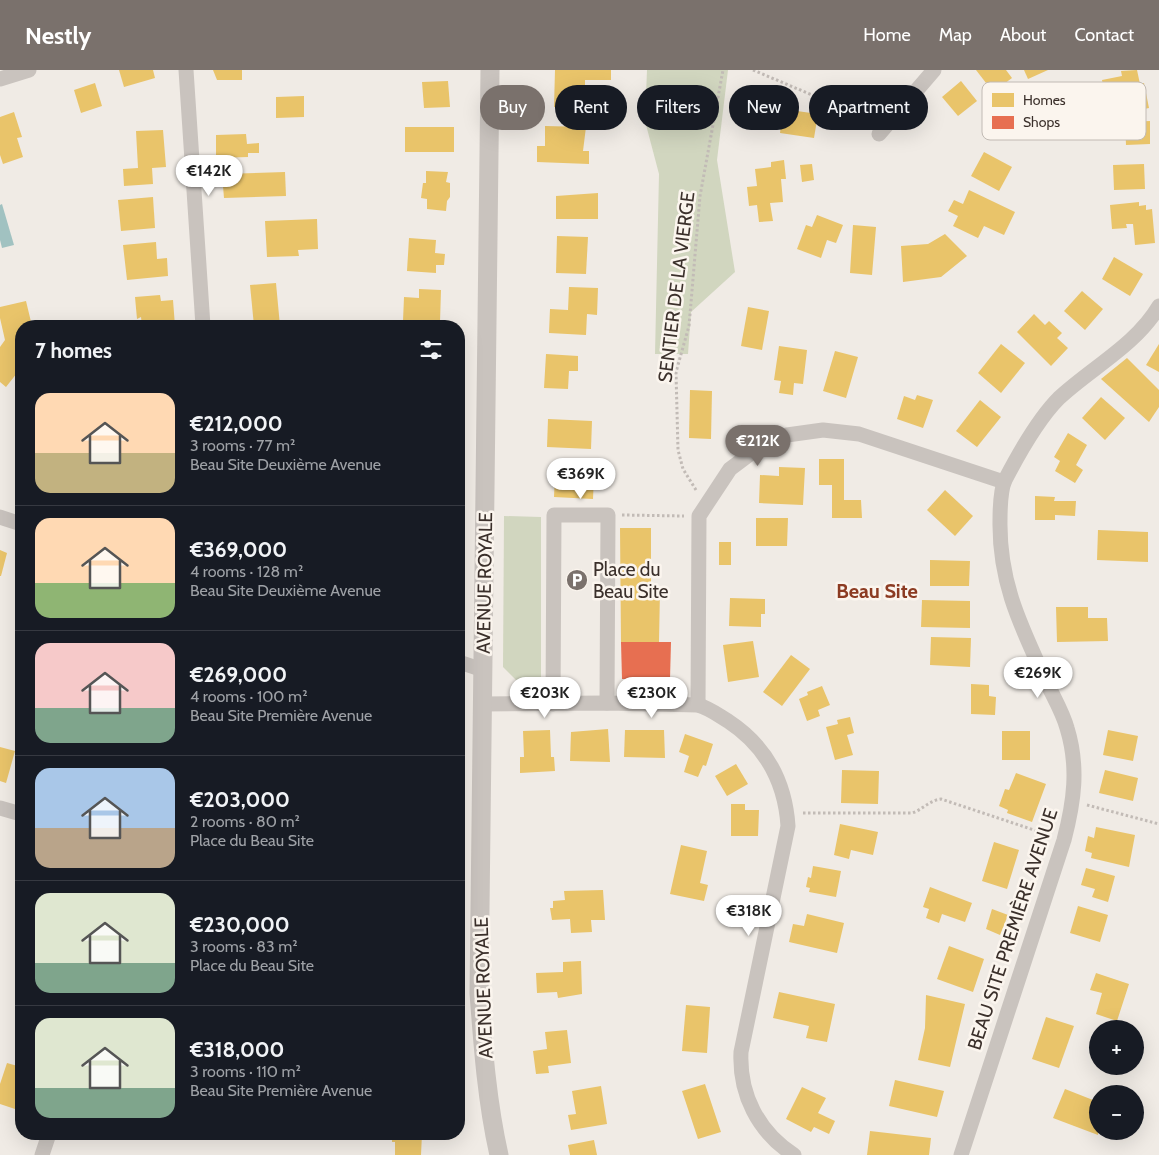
<!DOCTYPE html>
<html lang="en">
<head>
<meta charset="utf-8">
<style>
  body { margin:0; font-family:Cabin,sans-serif; background:#20242c; color:#f1f3f6; height:100vh; display:flex; flex-direction:column; font-size:19px; white-space:nowrap }
  * { box-sizing:border-box; margin:0 }
  p { font-size:16px; color:#9ea1a6 }
  .icon { flex:none; width:28px; height:28px; fill:none; stroke:currentColor; stroke-width:2; stroke-linecap:round; stroke-linejoin:round }
  .map { position:relative; flex:1; overflow:hidden }
  .panel { position:absolute; left:15px; top:250px; width:450px; height:820px; display:flex; flex-direction:column; background:#171b24; border-radius:20px; box-shadow:0 5px 20px #0002 }
  .panel>* { flex:none }
  .top-card { position:absolute; left:480px; top:15px; width:475px; height:45px; display:flex; gap:10px }
  .buttons { position:absolute; left:1089px; top:950px; display:grid; gap:10px }
  .buttons a { display:grid; place-items:center; width:55px; height:55px; border-radius:50%; background:#171b24; box-shadow:0 5px 20px #0002; font-size:25px }
  .price { position:absolute; translate:-50% -42px; padding:0 11px; border-radius:18px; background:#fff; color:#222; font-size:16px; line-height:32px; filter:drop-shadow(0 1px 2px #0008) }
  .price::after { content:''; position:absolute; left:50%; top:30px; width:15px; height:11px; margin-left:-8px; background:inherit; clip-path:polygon(0 0,100% 0,50% 100%) }
  .price.active { background:#7a716c; color:#fff }
  ul { padding:0; list-style:none }
  li { display:flex; align-items:center; gap:15px; height:125px; padding:0 20px }
  li+li { border-top:1px solid #363941 }
  li span { display:grid; place-items:center; flex:none; width:140px; height:100px; border-radius:15px; color:#555 }
  li>.icon { margin-inline-start:auto }
  span .icon { width:60px; height:60px; fill:#fffc; stroke-width:1 }
  li b { font-size:21px }
  h2 { display:flex; justify-content:space-between; align-items:center; height:60px; padding:0 20px; font-size:21px }
  .chip { padding:0 18px; border-radius:22px; background:#171b24; box-shadow:0 5px 20px #0002; font-size:18px; line-height:45px }
  .chip.active { background:#7a716c; color:#fff }
  header { display:flex; align-items:center; gap:30px; box-sizing:border-box; height:70px; padding:0 25px; background:#7a716c; color:#fff }
  header strong { font-size:24px }
  nav { display:flex; gap:28px; margin-inline-start:auto; font-size:18px }
  .map>svg:first-child { display:block }
</style>
</head>
<body>
<header>
<strong>Nestly</strong>
<nav><a>Home</a><a>Map</a><a>About</a><a>Contact</a></nav>
</header>
<div class="map">
<svg width="1159" height="1085" viewBox="0 0 1159 1085">
  <rect width="100%" height="100%" fill="#f0ebe5"/>
  <g fill="#d1d6bf">
    <polygon points="647,0 728,0 717,90 735,202 691,242 688,284 655,284 659,104 645,51"/>
    <polygon points="504,446 541,447 541,623 518,612 503,597"/>
  </g>
  <polygon fill="#a1c2c1" points="2,134 14,175 2,178 0,170 0,135"/>
  <g fill="#e9c46a">
    <polygon points="119,0 153,0 155,8 124,17"/>
    <polygon points="213,0 242,0 242,10 217,10"/>
    <polygon points="555,0 611,0 611,10 585,10 585,37 554,37"/>
    <polygon points="976,0 1006,0 1012,8 993,22"/>
    <polygon points="1024,0 1048,0 1028,9"/>
    <polygon points="1137,0 1140,14 1144,13 1149,38 1109,46 1102,10 1122,6 1121,1"/>
    <polygon points="448,11 450,37 424,38 422,12"/>
    <polygon points="961,11 977,31 958,46 942,27"/>
    <polygon points="95,13 102,36 81,43 74,20"/>
    <polygon points="304,26 304,47 276,48 276,27"/>
    <polygon points="783,39 818,44 814,68 780,63"/>
    <polygon points="14,42 22,67 17,68 23,87 3,94 0,85 0,47"/>
    <polygon points="1150,51 1150,74 1126,75 1125,52"/>
    <polygon points="545,56 586,57 583,81 589,81 589,94 537,92 537,76 545,76"/>
    <rect x="405" y="57" width="49" height="25"/>
    <polygon points="163,60 166,97 152,98 153,114 124,116 123,99 138,98 136,61"/>
    <polygon points="246,64 247,74 259,73 259,83 248,83 248,87 216,88 216,65"/>
    <polygon points="984,82 1012,97 999,121 971,106"/>
    <polygon points="784,90 786,109 781,109 783,132 770,133 773,151 759,152 757,135 749,136 747,117 757,116 755,99 771,97 771,92"/>
    <polygon points="812,94 814,110 802,112 800,95"/>
    <polygon points="1144,94 1145,119 1114,120 1113,95"/>
    <polygon points="426,101 448,102 446,112 450,113 450,127 447,131 446,141 427,139 427,129 421,128 423,113 426,113"/>
    <polygon points="285,102 286,126 224,128 222,104"/>
    <polygon points="969,120 1015,142 1004,165 984,156 978,168 953,156 958,146 948,141 954,130 963,134"/>
    <polygon points="598,123 598,149 556,149 556,126"/>
    <polygon points="153,127 155,158 121,161 118,130"/>
    <polygon points="1139,132 1139,136 1146,135 1146,140 1152,139 1155,173 1135,175 1133,154 1126,154 1127,158 1112,159 1110,135"/>
    <polygon points="817,145 843,155 836,173 827,170 821,188 797,179 806,155 812,157"/>
    <polygon points="317,149 318,179 298,180 299,186 267,187 265,151"/>
    <polygon points="853,155 876,157 872,205 850,203"/>
    <polygon points="945,164 967,186 941,207 903,212 901,176 928,174"/>
    <polygon points="557,166 588,167 586,204 556,203"/>
    <polygon points="409,168 436,170 435,183 445,184 444,195 436,195 436,203 407,201"/>
    <polygon points="156,172 157,189 167,188 168,206 127,210 123,175"/>
    <polygon points="1114,187 1143,204 1130,226 1102,209"/>
    <polygon points="276,213 280,256 254,256 250,215"/>
    <polygon points="569,217 598,218 597,245 587,244 586,265 549,263 550,239 568,240"/>
    <polygon points="419,219 441,220 440,252 403,251 404,227 419,228"/>
    <polygon points="1082,221 1103,239 1085,260 1064,241"/>
    <polygon points="160,225 161,231 173,230 175,256 142,256 141,247 137,249 135,227"/>
    <polygon points="26,231 32,256 21,256 21,298 6,317 0,312 0,277 5,270 0,248 0,237"/>
    <polygon points="748,237 769,241 762,280 741,276"/>
    <polygon points="1034,244 1045,255 1049,251 1062,263 1057,268 1068,278 1051,296 1017,262"/>
    <polygon points="1001,274 1025,293 1001,323 978,303"/>
    <polygon points="1159,274 1159,302 1146,295"/>
    <polygon points="779,276 807,280 803,314 794,313 793,325 779,323 781,311 774,310"/>
    <polygon points="835,281 858,287 846,328 823,321"/>
    <polygon points="546,284 578,286 578,301 569,301 568,319 544,318"/>
    <polygon points="1127,288 1159,320 1159,337 1149,352 1101,309"/>
    <polygon points="690,320 712,321 711,369 689,368"/>
    <polygon points="917,325 933,330 923,358 897,349 904,326 915,330"/>
    <polygon points="1101,327 1125,348 1105,370 1082,348"/>
    <polygon points="980,330 1001,347 977,377 956,361"/>
    <polygon points="548,349 592,351 591,379 547,377"/>
    <polygon points="1068,363 1087,375 1076,395 1083,400 1075,413 1055,401 1060,391 1054,387"/>
    <polygon points="819,389 844,389 844,430 861,430 862,448 832,448 832,415 819,415"/>
    <polygon points="779,397 805,398 803,435 759,433 760,405 779,406"/>
    <polygon points="555,404 594,405 593,429 554,427"/>
    <polygon points="945,420 973,446 955,466 927,440"/>
    <polygon points="1035,426 1055,427 1054,431 1076,431 1075,446 1055,445 1055,450 1035,450"/>
    <polygon points="756,448 788,448 787,476 756,476"/>
    <polygon points="620,458 651,458 651,519 660,520 659,572 621,572"/>
    <polygon points="1098,460 1148,462 1148,492 1097,490"/>
    <rect x="719" y="472" width="12" height="23"/>
    <polygon points="0,480 7,483 1,506 0,506"/>
    <polygon points="930,490 970,491 969,516 930,516"/>
    <polygon points="730,528 765,529 765,544 761,544 761,557 729,556"/>
    <polygon points="922,530 970,531 970,558 921,557"/>
    <polygon points="1056,537 1088,537 1088,548 1107,548 1108,571 1057,572"/>
    <polygon points="931,567 971,568 970,597 930,595"/>
    <polygon points="753,571 759,607 728,612 723,575"/>
    <polygon points="791,585 810,599 782,636 763,622"/>
    <polygon points="971,614 989,615 989,626 996,627 995,645 971,644"/>
    <polygon points="822,616 830,635 818,640 820,646 807,651 799,629 808,625 807,622"/>
    <polygon points="850,647 854,663 847,665 853,685 835,690 826,657 838,654 837,650"/>
    <polygon points="608,659 610,692 570,691 571,662"/>
    <polygon points="550,660 551,687 554,687 555,701 520,703 520,687 524,687 523,661"/>
    <polygon points="625,660 664,660 665,688 624,687"/>
    <polygon points="1108,660 1138,666 1133,691 1103,685"/>
    <rect x="1002" y="661" width="28" height="29"/>
    <polygon points="685,664 713,674 706,696 703,695 698,707 684,702 689,686 679,682"/>
    <polygon points="0,677 15,681 6,713 0,711"/>
    <polygon points="736,694 748,714 727,726 715,706"/>
    <polygon points="842,700 879,701 878,734 841,733"/>
    <polygon points="1105,700 1138,708 1133,731 1099,723"/>
    <polygon points="1016,703 1046,714 1032,752 1007,743 1008,740 999,736 1005,719 1009,720"/>
    <polygon points="731,734 745,734 745,740 759,740 758,766 731,766"/>
    <polygon points="840,754 878,762 873,785 851,780 849,789 834,785"/>
    <polygon points="1096,757 1135,765 1129,797 1091,788 1092,783 1085,781 1088,766 1094,768"/>
    <polygon points="994,772 1019,780 1007,819 982,811"/>
    <polygon points="681,775 707,781 700,813 708,815 704,831 670,824"/>
    <polygon points="813,796 841,801 836,827 809,822 810,818 806,817 808,807 811,808"/>
    <polygon points="1086,798 1115,806 1108,832 1092,827 1095,819 1081,815"/>
    <polygon points="930,817 972,833 965,852 942,844 939,853 926,848 929,839 923,837"/>
    <polygon points="603,820 605,850 591,850 592,862 571,863 570,849 552,850 550,838 553,838 553,831 565,830 564,821"/>
    <polygon points="1078,836 1108,845 1100,872 1070,863"/>
    <polygon points="992,839 1008,845 1000,865 986,859"/>
    <polygon points="807,844 844,853 837,883 789,872 793,854 804,856"/>
    <polygon points="949,876 984,889 973,922 937,909"/>
    <polygon points="581,891 582,924 558,928 557,922 537,923 536,903 563,902 563,892"/>
    <polygon points="1096,903 1129,914 1117,951 1096,944 1102,923 1090,920"/>
    <polygon points="779,922 835,934 827,972 806,968 809,956 773,948"/>
    <polygon points="926,925 965,934 950,997 918,990 925,958"/>
    <polygon points="686,935 710,937 707,983 682,981"/>
    <polygon points="1046,947 1074,956 1059,998 1032,989"/>
    <polygon points="21,951 21,971 15,969"/>
    <polygon points="567,960 571,993 548,996 549,1003 536,1004 533,981 547,979 545,962"/>
    <polygon points="7,993 21,997 21,1020 15,1039 0,1034 0,1014"/>
    <polygon points="895,1010 944,1021 937,1047 889,1036"/>
    <polygon points="705,1014 721,1062 698,1069 682,1021"/>
    <polygon points="601,1016 607,1054 571,1060 568,1045 576,1044 572,1021"/>
    <polygon points="802,1017 826,1028 818,1043 835,1051 829,1064 814,1057 811,1062 786,1049"/>
    <polygon points="1065,1019 1098,1032 1098,1065 1053,1048"/>
    <polygon points="870,1061 931,1068 929,1085 867,1085"/>
    <polygon points="392,1064 422,1064 421,1085 395,1085 395,1072 392,1072"/>
    <polygon points="594,1070 597,1085 570,1085 568,1075"/>
  </g>
  <polygon fill="#e76f51" points="621,572 671,572 670,609 622,609"/>
  <g fill="none" stroke-linecap="round" stroke-linejoin="round">
    <g stroke="#c2bbb6" stroke-width="3" stroke-dasharray="2.5 2.5" stroke-linecap="butt">
      <polyline points="753,0 857,44 867,53"/>
      <polyline points="696,420 683,399 678,380 676,302 689,256 700,126 723,0"/>
      <polyline points="622,445 684,446"/>
      <polyline points="1087,735 1159,754"/>
      <path d="M803,743h109c10,-3 18,-13 29,-14l108,36"/>
    </g>
    <g stroke="#c9c3be" stroke-width="15">
      <polyline points="186,0 203,256"/>
      <polyline points="0,9 29,0"/>
      <polyline points="879,64 934,0"/>
      <polyline points="0,447 21,454"/>
      <polyline points="459,592 483,600"/>
      <path d="M483,634l124,-1 91,2c11,3 20,10 30,16 38,25 57,60 60,105l-47,226c-2,42 17,80 53,103"/>
      <polyline points="553,634 554,445 608,445 607,633"/>
      <polyline points="698,635 699,446 730,399 754,381 787,365 823,360 859,364 1004,412"/>
      <polyline points="0,738 21,744"/>
      <polyline points="42,1085 49,1064"/>
      <path d="M961,1085l103,-315c10,-38 15,-73 3,-112 -4,-15 -13,-30 -20,-45 -25,-55 -48,-99 -47,-162 0,-12 0,-30 5,-41 13,-25 34,-62 54,-82 32,-30 77,-53 100,-92"/>
    </g>
    <path stroke="#c9c3be" stroke-width="19" d="M490,0l-11,923c4,54 8,109 20,162"/>
  </g>
  <defs>
    <g id="parking-disc" transform="scale(1.125)"><circle r="9.5" fill="#7a716c" stroke="#fbf5ee"/><path d="M-3.5-5.5H1a3.5 3.5 0 0 1 0 7H-1V5.5H-3.5ZM-1-3.4V-.6H.8a1.4 1.4 0 0 0 0-2.8Z" fill="#fff"/></g>
  </defs>
  <g fill-rule="evenodd">
    <use href="#parking-disc" x="577" y="510"/>
  </g>
  <g text-anchor="middle" stroke-width="5" stroke-linejoin="round" paint-order="stroke">
    <g font-size="19" fill="#3b302b" stroke="#fbf5ee">
      <text transform="translate(676 217) rotate(-83)" y="7">SENTIER DE LA VIERGE</text>
      <text transform="translate(484 513) rotate(-89)" y="7">AVENUE ROYALE</text>
      <text transform="translate(1012 859) rotate(-72)" y="7">BEAU SITE PREMIÈRE AVENUE</text>
      <text transform="translate(483 918) rotate(-92)" y="7">AVENUE ROYALE</text>
    </g>
    <g font-size="19" fill="#3b302b" stroke="#fbf5ee" text-anchor="start">
      <text x="593" y="506">Place du<tspan x="593" dy="22">Beau Site</tspan></text>
    </g>
    <g font-size="20" font-weight="bold" fill="#8c3b22" stroke="#fbf5ee">
      <text x="877" y="528">Beau Site</text>
    </g>
  </g>
  <rect x="982" y="12" width="164" height="58" rx="8" fill="#fbf5ee" stroke="#c1bab4" stroke-width="1"/>
  <rect x="992" y="23" width="22" height="14" fill="#e9c46a"/>
  <rect x="992" y="46" width="22" height="13" fill="#e76f51"/>
  <g font-size="14" fill="#3b302b">
    <text x="1023" y="35">Homes</text>
    <text x="1023" y="57">Shops</text>
  </g>
</svg>
<div class="buttons">
<a>+</a>
<a>−</a>
</div>
<b class="price" style="left:209px;top:127px">€142K</b>
<b class="price active" style="left:758px;top:397px">€212K</b>
<b class="price" style="left:581px;top:430px">€369K</b>
<b class="price" style="left:1038px;top:629px">€269K</b>
<b class="price" style="left:545px;top:649px">€203K</b>
<b class="price" style="left:652px;top:649px">€230K</b>
<b class="price" style="left:749px;top:867px">€318K</b>
<div class="top-card">
<a class="chip active">Buy</a>
<a class="chip">Rent</a>
<a class="chip">Filters</a>
<a class="chip">New</a>
<a class="chip">Apartment</a>
</div>
<section class="panel">
<h2>7 homes<svg class="icon" aria-label="filters" viewBox="0 0 24 24"><path d="M4 7h16M4 17h16"/><circle cx="9" cy="7" r="2"/><circle cx="15" cy="17" r="2"/></svg></h2>
<ul>
<li><span style="background:linear-gradient(#ffd9b3 60%,#c2b280 0)"><svg class="icon" aria-label="home" viewBox="0 0 24 24"><path d="M3 11l9-7 9 7M6 9v11h12V9"/></svg></span><div><b>€212,000</b><p>3 rooms · 77 m²</p><p>Beau Site Deuxième Avenue</p></div></li>
<li><span style="background:linear-gradient(#ffd9b3 65%,#8fb573 0)"><svg class="icon" aria-label="home" viewBox="0 0 24 24"><path d="M3 11l9-7 9 7M6 9v11h12V9"/></svg></span><div><b>€369,000</b><p>4 rooms · 128 m²</p><p>Beau Site Deuxième Avenue</p></div></li>
<li><span style="background:linear-gradient(#f6c9c9 65%,#7fa58c 0)"><svg class="icon" aria-label="home" viewBox="0 0 24 24"><path d="M3 11l9-7 9 7M6 9v11h12V9"/></svg></span><div><b>€269,000</b><p>4 rooms · 100 m²</p><p>Beau Site Première Avenue</p></div></li>
<li><span style="background:linear-gradient(#a9c7e8 60%,#b9a48a 0)"><svg class="icon" aria-label="home" viewBox="0 0 24 24"><path d="M3 11l9-7 9 7M6 9v11h12V9"/></svg></span><div><b>€203,000</b><p>2 rooms · 80 m²</p><p>Place du Beau Site</p></div></li>
<li><span style="background:linear-gradient(#dfe7d0 70%,#7fa58c 0)"><svg class="icon" aria-label="home" viewBox="0 0 24 24"><path d="M3 11l9-7 9 7M6 9v11h12V9"/></svg></span><div><b>€230,000</b><p>3 rooms · 83 m²</p><p>Place du Beau Site</p></div></li>
<li><span style="background:linear-gradient(#dfe7d0 70%,#7fa58c 0)"><svg class="icon" aria-label="home" viewBox="0 0 24 24"><path d="M3 11l9-7 9 7M6 9v11h12V9"/></svg></span><div><b>€318,000</b><p>3 rooms · 110 m²</p><p>Beau Site Première Avenue</p></div></li>
</ul>
</section>
</div>
</body>
</html>
